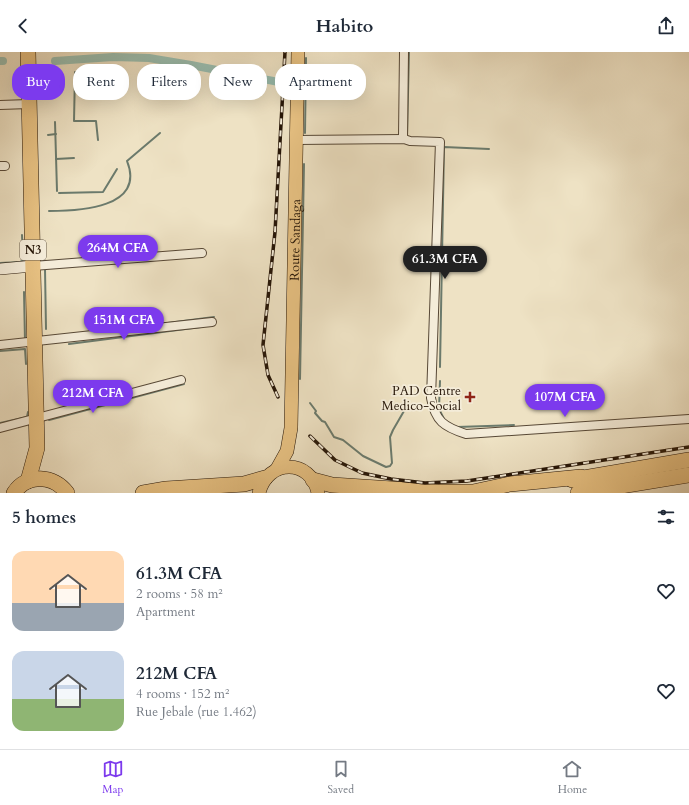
<!DOCTYPE html>
<html lang="en">
<head>
<meta charset="utf-8">
<style>
  body { margin:0; font-family:Cardo,serif; background:#f6f6f7; color:#1f2937; height:100vh; display:flex; flex-direction:column; font-size:15px; white-space:nowrap }
  * { box-sizing:border-box; margin:0 }
  p { font-size:13px; color:#747a83 }
  .icon { flex:none; width:22px; height:22px; fill:none; stroke:currentColor; stroke-width:2; stroke-linecap:round; stroke-linejoin:round }
  .map { position:relative; height:441px; overflow:hidden }
  .sheet { display:flex; flex-direction:column; background:#fff; flex:1 }
  .sheet>* { flex:none }
  .banner { position:absolute; left:12px; top:12px; width:400px; height:36px; display:flex; gap:8px }
  .price { position:absolute; translate:-50% -34px; padding:0 9px; border-radius:14px; background:#7c3aed; color:#fff; font-size:13px; line-height:26px; filter:drop-shadow(0 1px 2px #0008) }
  .price::after { content:''; position:absolute; left:50%; top:24px; width:12px; height:9px; margin-left:-6px; background:inherit; clip-path:polygon(0 0,100% 0,50% 100%) }
  .price.on { background:#222; color:#fff }
  ul { padding:0; list-style:none }
  li { display:flex; align-items:center; gap:12px; height:100px; padding:0 12px }
  li span { display:grid; place-items:center; flex:none; width:112px; height:80px; border-radius:12px; color:#555 }
  li>.icon { margin-inline-start:auto }
  span .icon { width:48px; height:48px; fill:#fffc; stroke-width:1 }
  li b { font-size:17px }
  h2 { display:flex; justify-content:space-between; align-items:center; height:48px; padding:0 12px; font-size:17px }
  .tag { padding:0 14px; border-radius:16px; background:#fff; box-shadow:0 4px 16px #0002; font-size:14px; line-height:36px }
  .tag.on { background:#7c3aed; color:#fff }
  header { display:flex; justify-content:space-between; align-items:center; height:52px; padding:0 12px; background:#fff; font-size:18px; font-weight:800 }
  .tab-bar { display:flex; justify-content:space-around; align-items:center; height:56px; border-top:1px solid #e0e1e3; background:#fff; font-size:11px; color:#747a83 }
  .tab-bar a { display:grid; justify-items:center; gap:2px }
  .tab-bar .on { color:#7c3aed }
  .map>svg:first-child { display:block }
</style>
</head>
<body>
<header><svg class="icon" aria-label="back" viewBox="0 0 24 24"><path d="M15 5l-7 7 7 7"/></svg>Habito<svg class="icon" aria-label="share" viewBox="0 0 24 24"><path d="M12 15V3M7 8l5-5 5 5M5 13v7h14v-7"/></svg></header>
<div class="map">
<svg width="689" height="441" viewBox="0 0 689 441">
  <rect width="100%" height="100%" fill="#eee2c4"/>
  <filter id="stains"><feTurbulence type="fractalNoise" baseFrequency=".005" numOctaves="4"/><feColorMatrix values="0 0 0 0 .2 0 0 0 0 .09 0 0 0 0 .02 0 0 0 .5 -.17"/></filter>
  <radialGradient id="worn" r=".72"><stop offset=".6" stop-color="#630" stop-opacity="0"/><stop offset="1" stop-color="#630" stop-opacity=".3"/></radialGradient>
  <g fill="none" stroke-linecap="round" stroke-linejoin="round">
    <g stroke="#6b7a6c" stroke-width="2">
      <polyline points="75,20 74,69 96,69 98,88"/>
      <polyline points="55,70 57,139"/>
      <polyline points="305,81 306,6"/>
      <polyline points="48,83 56,82"/>
      <polyline points="407,85 409,0"/>
      <polyline points="56,107 74,106"/>
      <polyline points="59,141 103,140 117,117"/>
      <path d="M49,159c30,0 97,-3 78,-50l33,-28"/>
      <polyline points="43,191 44,209"/>
      <polyline points="0,211 20,210 23,208 22,183"/>
      <polyline points="45,217 46,277"/>
      <polyline points="24,240 25,289"/>
      <polyline points="160,272 214,265"/>
      <polyline points="69,292 201,275"/>
      <polyline points="0,299 25,297 26,312"/>
      <polyline points="440,315 444,95 489,97"/>
      <polyline points="300,327 304,112"/>
      <polyline points="440,329 439,357 444,367"/>
      <polyline points="310,351 316,359 315,361 322,369 325,370 334,385 343,388 363,404 386,415 390,414 392,411 390,385 393,378 404,359"/>
      <polyline points="49,368 184,332"/>
      <polyline points="0,371 27,365 28,360"/>
      <polyline points="457,375 514,373"/>
    </g>
    <g stroke="#9abeb0" stroke-width="8">
      <polyline points="0,9 3,9"/>
      <polyline points="55,9 113,5 149,6 191,13 289,32"/>
      <polyline points="325,34 334,29"/>
    </g>
    <g stroke="#574836" stroke-width="10">
      <g id="street">
        <polyline points="0,53 29,52"/>
        <polyline points="404,87 403,84 404,0"/>
        <path d="M296,88l108,-1 6,2 30,1 -9,256c4,23 13,29 35,36l223,-15"/>
        <polyline points="0,114 5,114"/>
        <polyline points="33,214 202,201"/>
        <polyline points="0,293 212,270"/>
        <polyline points="0,376 181,328"/>
      </g>
    </g>
    <g stroke="#251507" stroke-width="12">
      <polyline id="secondary" points="0,217 33,214"/>
    </g>
    <g stroke="#251507" stroke-width="14">
      <g id="primary">
        <path id="s1" d="M277,417l10,-18 4,-23 7,-376"/>
        <path d="M259,441c8,-34 52,-35 59,0"/>
      </g>
    </g>
    <g stroke="#251507" stroke-width="16">
      <g id="highway">
        <polyline points="313,428 332,433 438,440 473,440 510,432 581,425"/>
        <polyline points="572,428 689,408"/>
        <polyline points="28,429 37,396 28,0"/>
        <path d="M14,441c13,-20 40,-18 53,0"/>
        <polyline points="143,441 166,437 244,432 265,426"/>
        <polyline points="578,441 689,423"/>
      </g>
    </g>
    <use href="#street" stroke="#f4ecd9" stroke-width="8"/>
    <use href="#secondary" stroke="#f4ecd9" stroke-width="11"/>
    <use href="#primary" stroke="#e7c182" stroke-width="13"/>
    <use href="#highway" stroke="#e7c182" stroke-width="15"/>
    <g stroke="#251507" stroke-width="3.5">
      <g id="rail">
        <polyline points="278,345 268,323 263,293 275,180 285,0"/>
        <polyline points="310,384 335,408 362,421 391,427 425,431 467,429 689,395"/>
      </g>
    </g>
    <use href="#rail" stroke="#f4ecd9" stroke-width="2" stroke-dasharray="6" stroke-linecap="butt"/>
  </g>
  <path fill="#8f2418" stroke="#f4ecd9" stroke-width="1.5" d="M468 339h4v4h4v4h-4v4h-4v-4h-4v-4h4z"/>
  <g text-anchor="middle" stroke-width="3.5" stroke-linejoin="round" paint-order="stroke">
    <rect fill="#f4ecd9" stroke="#635646" stroke-width="1" x="20" y="188" width="26" height="20" rx="3"/>
    <g font-size="12" font-weight="bold" fill="#251507">
      <text x="33" y="202">N3</text>
    </g>
    <g font-size="13" fill="#251507" stroke="#f4ecd9">
      <text dy="5" stroke="none"><textPath href="#s1" startOffset="232">Route Sandaga</textPath></text>
    </g>
    <g font-size="13" fill="#251507" stroke="#f4ecd9" text-anchor="end">
      <text x="461" y="343">PAD Centre<tspan x="461" dy="15">Medico-Social</tspan></text>
    </g>
  </g>
  <rect width="100%" height="100%" filter="url(#stains)"/>
  <rect width="100%" height="100%" fill="url(#worn)"/>
</svg>
<b class="price" style="left:118px;top:217px">264M CFA</b>
<b class="price on" style="left:445px;top:228px">61.3M CFA</b>
<b class="price" style="left:124px;top:289px">151M CFA</b>
<b class="price" style="left:93px;top:362px">212M CFA</b>
<b class="price" style="left:565px;top:366px">107M CFA</b>
<div class="banner">
<a class="tag on">Buy</a>
<a class="tag">Rent</a>
<a class="tag">Filters</a>
<a class="tag">New</a>
<a class="tag">Apartment</a>
</div>
</div>
<section class="sheet">
<h2>5 homes<svg class="icon" aria-label="filters" viewBox="0 0 24 24"><path d="M4 7h16M4 17h16"/><circle cx="9" cy="7" r="2"/><circle cx="15" cy="17" r="2"/></svg></h2>
<ul>
<li><span style="background:linear-gradient(#ffd9b3 65%,#9aa5b1 0)"><svg class="icon" aria-label="home" viewBox="0 0 24 24"><path d="M3 11l9-7 9 7M6 9v11h12V9"/></svg></span><div><b>61.3M CFA</b><p>2 rooms · 58 m²</p><p>Apartment</p></div><svg class="icon" aria-label="heart" viewBox="0 0 24 24"><path d="M12 20l-8-8c-3-5 5-10 8-4 3-6 11-1 8 4z"/></svg></li>
<li><span style="background:linear-gradient(#c9d6e8 60%,#8fb573 0)"><svg class="icon" aria-label="home" viewBox="0 0 24 24"><path d="M3 11l9-7 9 7M6 9v11h12V9"/></svg></span><div><b>212M CFA</b><p>4 rooms · 152 m²</p><p>Rue Jebale (rue 1.462)</p></div><svg class="icon" aria-label="heart" viewBox="0 0 24 24"><path d="M12 20l-8-8c-3-5 5-10 8-4 3-6 11-1 8 4z"/></svg></li>
</ul>
</section>
<nav class="tab-bar">
<a class="on"><svg class="icon" aria-label="map" viewBox="0 0 24 24"><path d="M3 6l6-2 6 2 6-2v14l-6 2-6-2-6 2zM9 4v14M15 6v14"/></svg>Map</a>
<a><svg class="icon" aria-label="saved" viewBox="0 0 24 24"><path d="M7 4h10v16l-5-4-5 4z"/></svg>Saved</a>
<a><svg class="icon" aria-label="home" viewBox="0 0 24 24"><path d="M3 11l9-7 9 7M6 9v11h12V9"/></svg>Home</a>
</nav>
</body>
</html>
